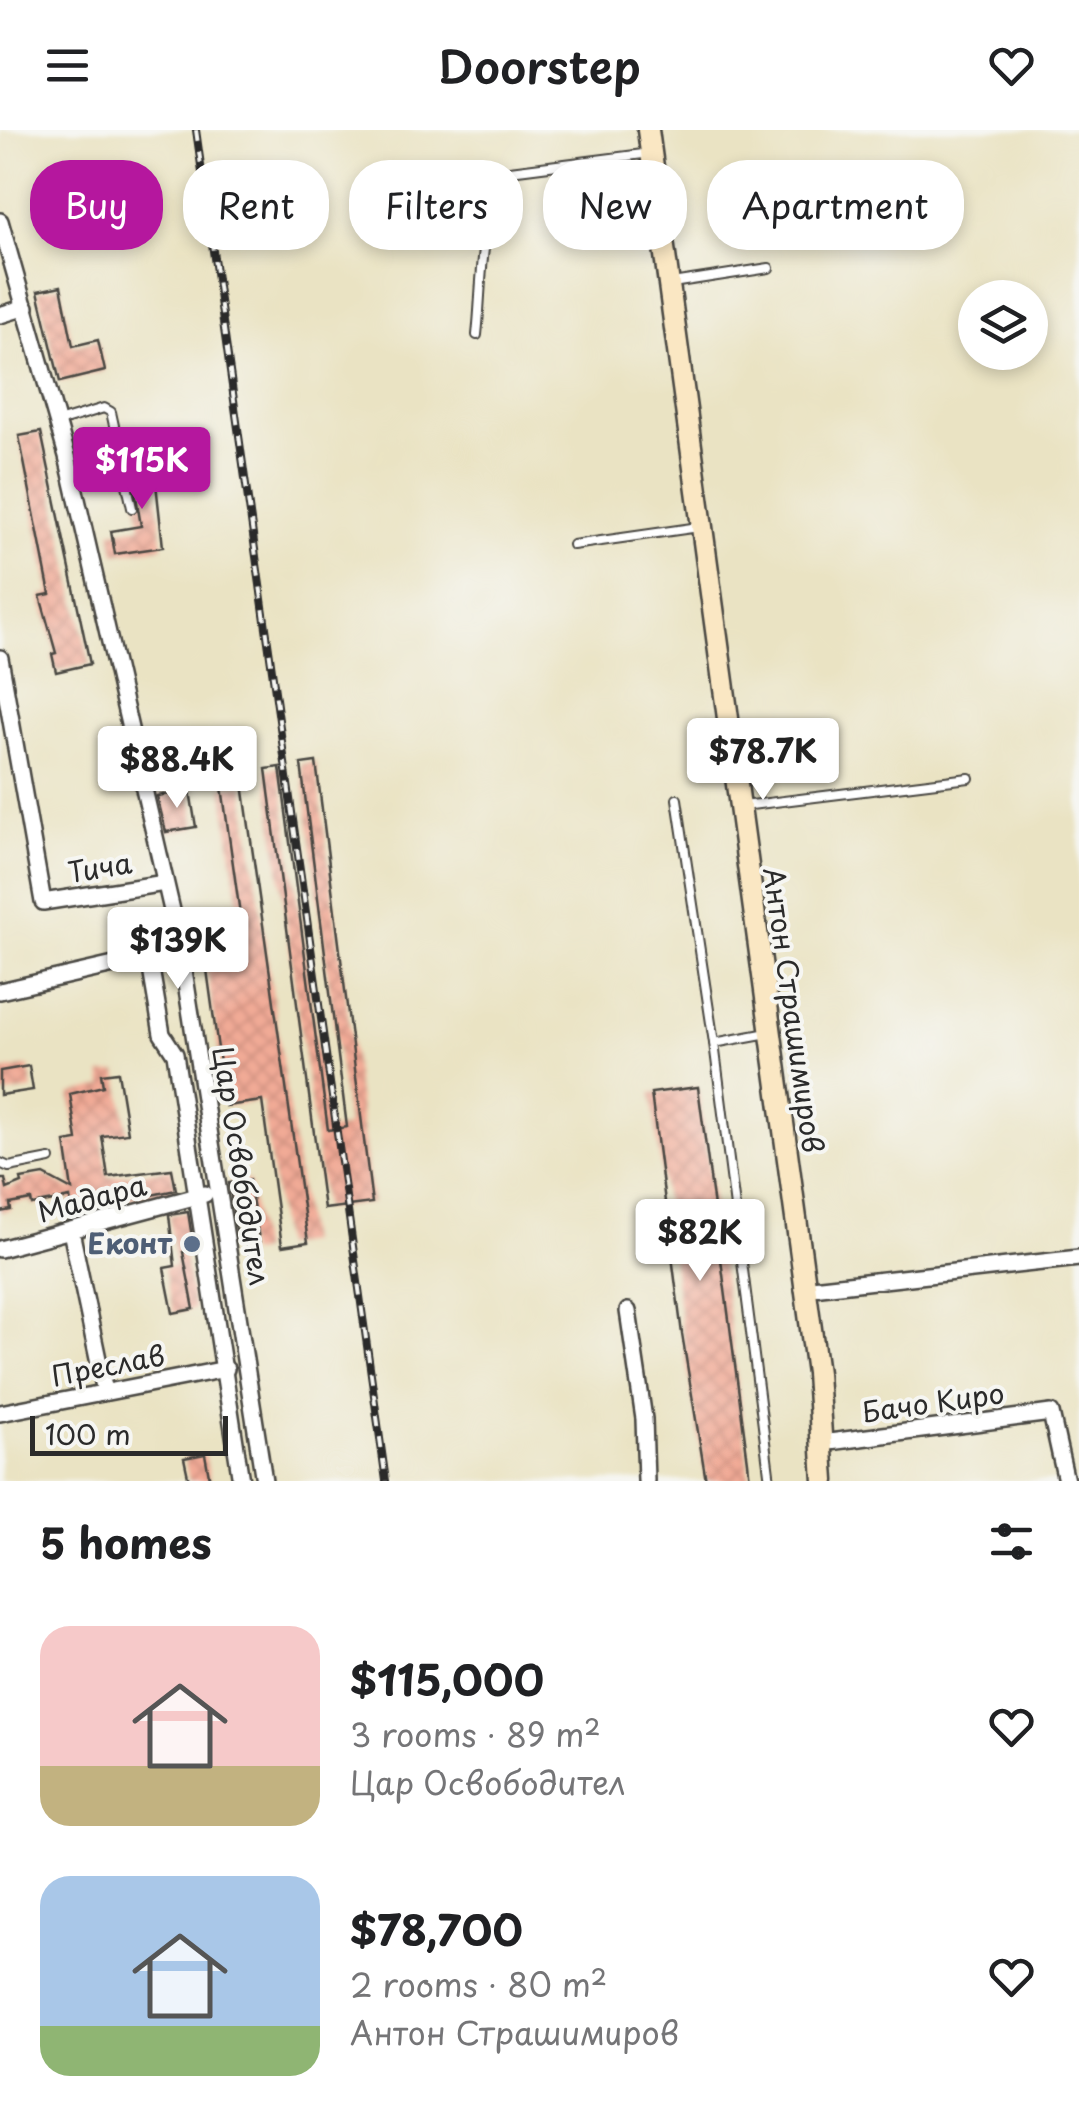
<!DOCTYPE html>
<html lang="en">
<head>
<meta charset="utf-8">
<style>
  body { margin:0; font-family:"Playpen Sans",sans-serif; background:#f6f6f6; color:#202124; height:100vh; display:flex; flex-direction:column; font-size:38px; white-space:nowrap }
  * { box-sizing:border-box; margin:0 }
  p { font-size:32px; color:#757577 }
  .icon { flex:none; width:55px; height:55px; fill:none; stroke:currentColor; stroke-width:2; stroke-linecap:round; stroke-linejoin:round }
  .map { position:relative; height:1351px; overflow:hidden }
  .details { display:flex; flex-direction:column; background:#fff; flex:1 }
  .details>* { flex:none }
  .banner { position:absolute; left:30px; top:30px; width:1020px; height:90px; display:flex; gap:20px }
  .controls { position:absolute; left:958px; top:150px; display:grid; gap:20px }
  .controls a { display:grid; place-items:center; width:90px; height:90px; border-radius:50%; background:#fff; box-shadow:0 5px 15px #0003; font-size:50px }
  .scale { position:absolute; left:30px; bottom:25px; width:198px; box-sizing:border-box; padding-left:10px; border:5px solid #2b2b2b; border-top:0; font-size:28px; line-height:35px; white-space:nowrap; color:#2b2b2b; -webkit-text-stroke:8px #f6f6f2; paint-order:stroke }
  .price { position:absolute; translate:-50% -85px; padding:0 22px; border-radius:10px; background:#fff; color:#222; font-size:32px; line-height:65px; filter:drop-shadow(0 2px 5px #0008) }
  .price::after { content:''; position:absolute; left:50%; top:60px; width:30px; height:22px; margin-left:-15px; background:inherit; clip-path:polygon(0 0,100% 0,50% 100%) }
  .price.active { background:#b5179e; color:#fff }
  ul { padding:0; list-style:none }
  li { display:flex; align-items:center; gap:30px; height:250px; padding:0 40px }
  li span { display:grid; place-items:center; flex:none; width:280px; height:200px; border-radius:30px; color:#555 }
  li>.icon { margin-inline-start:auto }
  span .icon { width:120px; height:120px; fill:#fffc; stroke-width:1 }
  li b { font-size:42px }
  h2 { display:flex; justify-content:space-between; align-items:center; height:120px; padding:0 40px; font-size:42px }
  .pill { padding:0 35px; border-radius:40px; background:#fff; box-shadow:0 5px 15px #0003; font-size:35px; line-height:90px }
  .pill.active { background:#b5179e; color:#fff }
  header { display:flex; justify-content:space-between; align-items:center; height:130px; padding:0 40px; background:#fff; font-size:45px; font-weight:600 }
  .map>svg:first-child { display:block }
</style>
</head>
<body>
<header><svg class="icon" aria-label="menu" viewBox="0 0 24 24"><path d="M4 6h16M4 12h16M4 18h16"/></svg>Doorstep<svg class="icon" aria-label="heart" viewBox="0 0 24 24"><path d="M12 20l-8-8c-3-5 5-10 8-4 3-6 11-1 8 4z"/></svg></header>
<div class="map">
<svg width="1079" height="1351" viewBox="0 0 1079 1351">
  <defs>
    <pattern id="building-cross-hatch" width="8" height="8" patternUnits="userSpaceOnUse" patternTransform="scale(2.5)"><rect width="8" height="8" fill="#f1aa96"/><path d="M0 0l8 8M0 8l8-8" fill="none" stroke="#cf9281"/></pattern>
  </defs>
  <rect width="100%" height="100%" fill="#f6f6f2"/>
  <filter id="ink" filterUnits="userSpaceOnUse"><feTurbulence type="fractalNoise" baseFrequency=".01" numOctaves="2"/><feDisplacementMap in="SourceGraphic" scale="20" xChannelSelector="R" yChannelSelector="G"/><feConvolveMatrix kernelMatrix="1 2 1 2 8 2 1 2 1" color-interpolation-filters="sRGB"/></filter>
  <filter id="wash" filterUnits="userSpaceOnUse"><feTurbulence type="fractalNoise" baseFrequency=".0048" numOctaves="4" result="noise"/><feDisplacementMap in="SourceGraphic" scale="40" xChannelSelector="R" yChannelSelector="G"/><feGaussianBlur stdDeviation="2.25" result="paint"/><feColorMatrix in="noise" values="0 0 0 0 0 0 0 0 0 0 0 0 0 0 0 0 0 1.4 0 .05"/><feComposite in="paint" operator="in"/></filter>
  <g filter="url(#wash)">
    <rect width="100%" height="100%" fill="#eae3c3"/>
    <g id="blocks">
      <g fill="url(#building-cross-hatch)">
        <polygon points="61,156 73,216 98,210 105,241 60,252 38,161"/>
        <polygon points="41,302 90,534 56,542 52,524 56,523 40,466 50,464 19,306"/>
        <polygon points="153,326 163,417 115,424 111,401 141,396 130,330"/>
        <polygon points="316,632 372,1073 324,1079 266,639 280,637 328,1000 347,997 301,634"/>
        <polygon points="243,654 308,1112 282,1116 262,971 226,976 203,811 243,805 222,657"/>
        <polygon points="190,661 196,697 166,702 157,666"/>
        <polygon points="29,936 33,960 0,965 0,941"/>
        <polygon points="118,942 128,1003 102,1006 108,1047 172,1039 176,1060 72,1081 70,1068 32,1075 31,1070 10,1074 11,1080 0,1082 0,1049 5,1049 7,1059 22,1053 21,1049 44,1045 72,1060 65,1012 77,1010 70,964 103,956 101,944"/>
        <polygon points="698,957 748,1332 750,1351 706,1351 682,1204 651,963"/>
        <polygon points="249,1050 261,1121 248,1124 243,1099 236,1100 229,1053"/>
        <polygon points="188,1082 194,1120 183,1122 194,1179 173,1183 164,1138 175,1136 169,1085"/>
        <polygon points="205,1324 210,1351 189,1351 184,1328"/>
      </g>
    </g>
  </g>
  <g filter="url(#ink)">
    <use href="#blocks" fill-opacity="0" stroke="#484742" stroke-width="2.5"/>
    <g fill="none" stroke-linecap="round" stroke-linejoin="round">
      <g stroke="#484742" stroke-width="12">
        <g id="lane">
          <polyline points="672,153 769,138"/>
          <path d="M477,205c6,-54 1,-119 33,-164l141,-18"/>
          <polyline points="58,292 104,278 111,282 132,378"/>
          <polyline points="573,415 699,397"/>
          <polyline points="677,669 714,913"/>
          <polyline points="743,676 969,648"/>
          <polyline points="768,903 714,913 770,1351"/>
          <polyline points="0,1033 9,1037 50,1029"/>
        </g>
      </g>
      <g stroke="#484742" stroke-width="20">
        <g id="street">
          <polyline points="0,91 67,326 180,815 264,1351"/>
          <polyline points="0,185 26,177"/>
          <polyline points="0,528 43,772 165,753"/>
          <polyline points="149,827 162,904 175,924 241,1351"/>
          <polyline points="0,861 149,827 180,815"/>
          <polyline points="71,1101 105,1262"/>
          <polyline points="0,1119 205,1064"/>
          <polyline points="803,1159 1079,1128"/>
          <polyline points="628,1181 644,1289 646,1351"/>
          <polyline points="0,1283 226,1239"/>
          <polyline points="822,1313 1051,1283 1066,1351"/>
        </g>
      </g>
      <g stroke="#484742" stroke-width="25">
        <polyline id="secondary" points="648,0 817,1243 824,1351"/>
      </g>
      <use href="#lane" stroke="#fff" stroke-width="8"/>
      <use href="#street" stroke="#fff" stroke-width="15"/>
      <use href="#secondary" stroke="#fae7c3" stroke-width="20"/>
      <g stroke="#2b2b2b" stroke-width="8">
        <polyline id="rail" points="196,0 386,1351"/>
      </g>
      <use href="#rail" stroke="#f6f6f2" stroke-width="4" stroke-dasharray="11" stroke-linecap="butt"/>
    </g>
  </g>
  <circle fill="#5c6f8a" stroke="#f6f6f2" stroke-width="4" cx="192" cy="1114" r="10"/>
  <g text-anchor="middle" stroke-width="8" stroke-linejoin="round" paint-order="stroke">
    <g font-size="28" fill="#2b2b2b" stroke="#f6f6f2">
      <text transform="translate(100 738) rotate(-9)" y="10">Тича</text>
      <text transform="translate(793 880) rotate(82)" y="10">Антон Страшимиров</text>
      <text transform="translate(241 1036) rotate(81)" y="10">Цар Освободител</text>
      <text transform="translate(92 1069) rotate(-15)" y="10">Мадара</text>
      <text transform="translate(108 1236) rotate(-11)" y="10">Преслав</text>
      <text transform="translate(933 1273) rotate(-8)" y="10">Бачо Киро</text>
    </g>
    <g font-size="28" font-weight="bold" fill="#4e5e75" stroke="#f6f6f2" text-anchor="end">
      <text x="172" y="1124">Еконт</text>
    </g>
  </g>
</svg>
<div class="controls">
<a><svg class="icon" aria-label="layers" viewBox="0 0 24 24"><path d="M12 4l9 5-9 5-9-5zM3 14l9 5 9-5"/></svg></a>
</div>
<div class="scale">100 m</div>
<b class="price active" style="left:142px;top:382px">$115K</b>
<b class="price" style="left:763px;top:673px">$78.7K</b>
<b class="price" style="left:177px;top:681px">$88.4K</b>
<b class="price" style="left:178px;top:862px">$139K</b>
<b class="price" style="left:700px;top:1154px">$82K</b>
<div class="banner">
<a class="pill active">Buy</a>
<a class="pill">Rent</a>
<a class="pill">Filters</a>
<a class="pill">New</a>
<a class="pill">Apartment</a>
</div>
</div>
<section class="details">
<h2>5 homes<svg class="icon" aria-label="filters" viewBox="0 0 24 24"><path d="M4 7h16M4 17h16"/><circle cx="9" cy="7" r="2"/><circle cx="15" cy="17" r="2"/></svg></h2>
<ul>
<li><span style="background:linear-gradient(#f6c9c9 70%,#c2b280 0)"><svg class="icon" aria-label="home" viewBox="0 0 24 24"><path d="M3 11l9-7 9 7M6 9v11h12V9"/></svg></span><div><b>$115,000</b><p>3 rooms · 89 m²</p><p>Цар Освободител</p></div><svg class="icon" aria-label="heart" viewBox="0 0 24 24"><path d="M12 20l-8-8c-3-5 5-10 8-4 3-6 11-1 8 4z"/></svg></li>
<li><span style="background:linear-gradient(#a9c7e8 75%,#8fb573 0)"><svg class="icon" aria-label="home" viewBox="0 0 24 24"><path d="M3 11l9-7 9 7M6 9v11h12V9"/></svg></span><div><b>$78,700</b><p>2 rooms · 80 m²</p><p>Антон Страшимиров</p></div><svg class="icon" aria-label="heart" viewBox="0 0 24 24"><path d="M12 20l-8-8c-3-5 5-10 8-4 3-6 11-1 8 4z"/></svg></li>
</ul>
</section>
</body>
</html>
